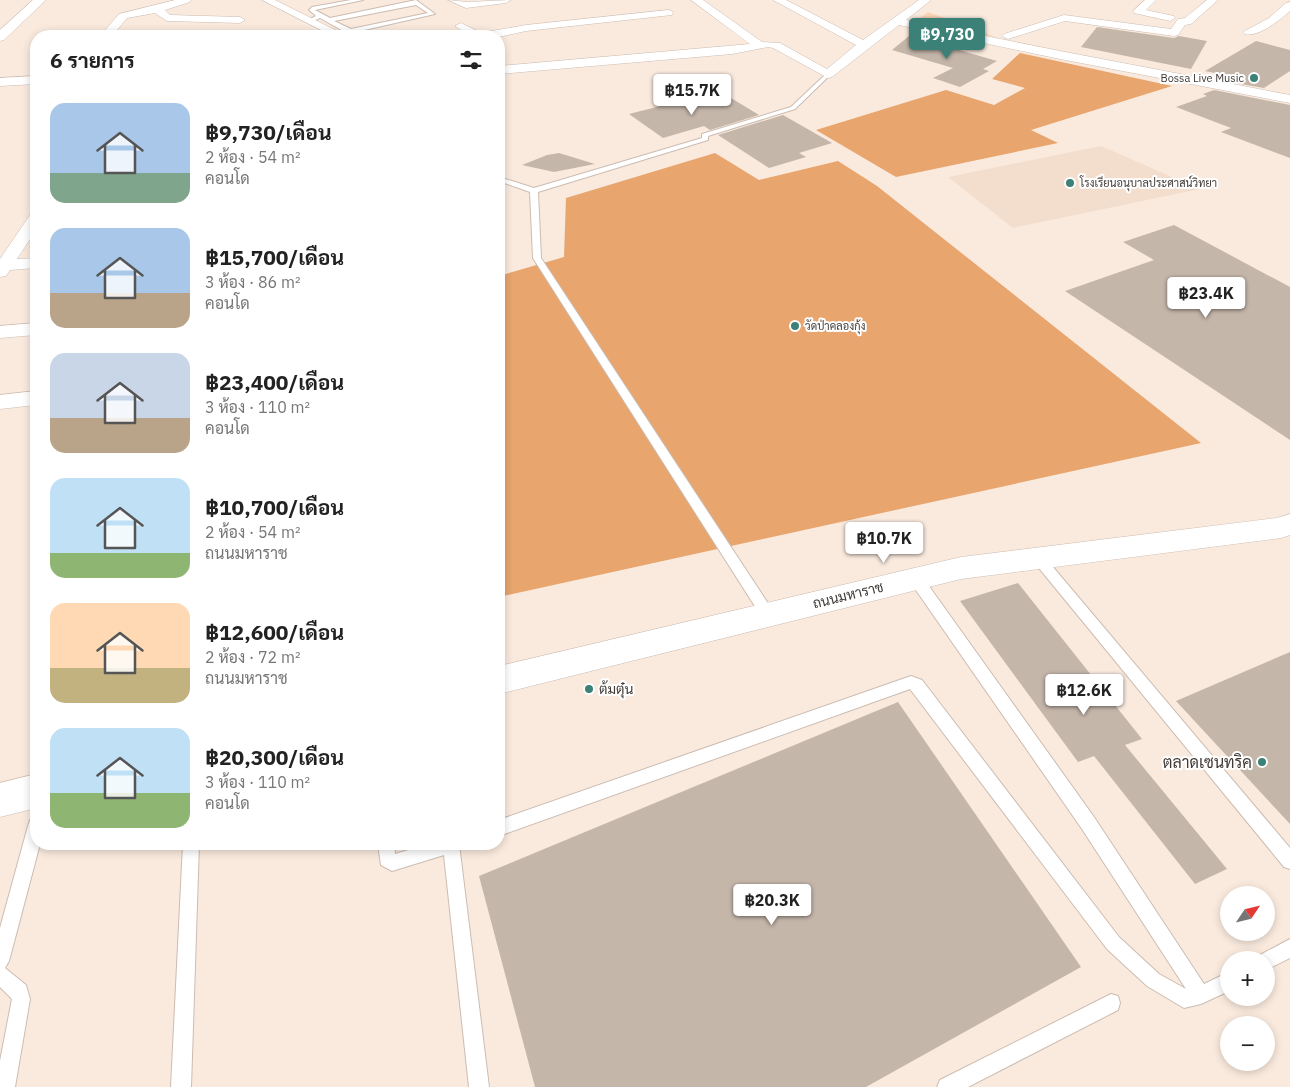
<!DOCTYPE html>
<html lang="th">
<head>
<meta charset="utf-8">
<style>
  body { margin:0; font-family:"IBM Plex Sans",Sarabun,sans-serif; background:#f2f2f2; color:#222; height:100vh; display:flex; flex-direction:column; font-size:19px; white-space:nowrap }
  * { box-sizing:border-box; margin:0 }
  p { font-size:16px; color:#767676 }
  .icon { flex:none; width:28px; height:28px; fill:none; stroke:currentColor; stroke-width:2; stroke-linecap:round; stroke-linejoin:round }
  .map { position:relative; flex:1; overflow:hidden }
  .details { position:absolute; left:30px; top:30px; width:475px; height:820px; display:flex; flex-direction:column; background:#fff; border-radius:20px; box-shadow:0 2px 8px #0003 }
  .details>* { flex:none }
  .needle { width:32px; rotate:55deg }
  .buttons { position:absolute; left:1220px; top:886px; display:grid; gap:10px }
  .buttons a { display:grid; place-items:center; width:55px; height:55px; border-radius:50%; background:#fff; box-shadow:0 2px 8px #0003; font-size:25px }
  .price { position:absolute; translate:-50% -42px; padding:0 11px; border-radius:5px; background:#fff; color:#222; font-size:16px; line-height:32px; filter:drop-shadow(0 1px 2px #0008) }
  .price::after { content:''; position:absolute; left:50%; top:30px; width:15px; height:11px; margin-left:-8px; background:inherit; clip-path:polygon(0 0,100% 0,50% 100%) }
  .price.selected { background:#3c8177; color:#fff }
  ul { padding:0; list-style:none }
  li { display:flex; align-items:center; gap:15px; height:125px; padding:0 20px }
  li span { display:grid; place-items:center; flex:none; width:140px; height:100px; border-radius:15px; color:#555 }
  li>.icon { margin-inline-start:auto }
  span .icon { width:60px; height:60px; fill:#fffc; stroke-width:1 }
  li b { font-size:21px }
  h2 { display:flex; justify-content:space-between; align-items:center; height:60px; padding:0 20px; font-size:21px }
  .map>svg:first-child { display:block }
</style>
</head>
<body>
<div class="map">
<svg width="1290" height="1087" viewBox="0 0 1290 1087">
  <rect width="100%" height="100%" fill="#faeade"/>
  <polygon fill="#f3decd" points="1101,146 1200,189 1013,228 948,177"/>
  <polygon fill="#fbd5b6" points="928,12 996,37 916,21"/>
  <g fill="#e8a56d">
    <polygon points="1020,53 1172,86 1031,130 1058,143 896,177 816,130 946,90 994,105 1025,88 992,79"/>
    <polygon points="715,153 759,180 838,161 877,186 1201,443 499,597 499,276 564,257 566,198"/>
  </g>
  <g fill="#c5b6aa">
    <polygon points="1097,27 1174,38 1179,36 1207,41 1191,69 1081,47"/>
    <polygon points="909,36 937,42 935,43 997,61 983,69 989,71 960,87 933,78 953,68 892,50"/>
    <polygon points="1256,41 1290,50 1290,71 1264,88 1235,83 1244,79 1205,71"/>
    <polygon points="1214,90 1290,105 1290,158 1221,132 1231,128 1176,107 1207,96 1203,94"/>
    <polygon points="731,98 759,115 710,130 704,126 663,138 629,114 688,99 699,106"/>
    <polygon points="783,115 832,143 799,153 806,157 769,168 718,135"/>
    <polygon points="559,153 595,164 554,172 522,165 547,155"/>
    <polygon points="1174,225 1290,287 1290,440 1065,291 1154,260 1123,242"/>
    <polygon points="1018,583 1142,739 1125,745 1227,869 1195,884 1094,756 1078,762 960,601"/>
    <polygon points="1290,652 1290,824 1176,701"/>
    <polygon points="898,702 1081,967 866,1087 535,1087 479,876"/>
  </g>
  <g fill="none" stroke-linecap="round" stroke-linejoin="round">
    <g stroke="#ccbcb1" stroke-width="2">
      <g id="lane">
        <path d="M351,0h12l-48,10 15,8 86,-18 19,14 -84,19 -6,-1 -25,-14 -7,3 -3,-2 6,-3 -7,-6 3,-3zM416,5l12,8 -77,16 -17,-8z"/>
        <polygon points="828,72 830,75 795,109 708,136 708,140 538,192 541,258 773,611 775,615 773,619 768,621 763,619 533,258 530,192 499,181 499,177 534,188 702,138 702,134 791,107"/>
        <polygon points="1038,553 1042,554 1290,848 1290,869 1284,867 1034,562 1032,558 1034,554"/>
        <polygon points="916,574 921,575 1094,817 1204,984 1229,972 1229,991 1201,1004 1184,1008 1147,986 1107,949 910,689 499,836 499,820 911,676 922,680 1119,937 1159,974 1186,989 1082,829 911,583 910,579 911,575"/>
        <polygon points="36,818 36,844 40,844 9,961 5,968 26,985 30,999 15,1087 0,1087 0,1061 12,999 0,987 0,928 28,826 30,820"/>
        <polygon points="183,844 199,844 191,1087 171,1087"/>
        <polygon points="378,844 394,844 395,854 428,844 459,844 489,1087 469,1087 444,855 392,871 381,865"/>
        <polygon points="1290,939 1290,958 1266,970 1266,960 1257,960 1260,955"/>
        <polygon points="1111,994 1118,996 1120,1003 1118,1010 968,1087 937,1087 940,1080"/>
      </g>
    </g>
    <g stroke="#ccbcb1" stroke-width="1">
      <g id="street">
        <polygon points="175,0 191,0 190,2 165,10 170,15 240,17 245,20 240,23 167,21 155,13 127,18 112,36 100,36 119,14"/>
        <polygon points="262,0 275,0 347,36 333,36"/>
        <polygon points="448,0 467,2 511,0 506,3 466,8"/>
        <polygon points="691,0 703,0 762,42 780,43 827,69 856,45 773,0 786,0 863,40 919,0 931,0 906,20 1060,51 1290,95 1290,103 1060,59 899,25 832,77 828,78 773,48 768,47 732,54 499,74 499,66 750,44"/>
        <polygon points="1145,0 1156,0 1146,10 1174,16 1175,18 1170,21 1134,13 1133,11"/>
        <polygon points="1207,0 1218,0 1191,24 1185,25 1178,35 1174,36 1065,21 1008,39 1002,36 1004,34 1064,15 1171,29 1178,19 1185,18"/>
        <path d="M1290,2v9c-9,8 -32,27 -45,23l-2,-2 26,-14 17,-15z"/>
        <polygon points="668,10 672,11 673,13 672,15 526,31 499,37 470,36 455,26 461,23 481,33 526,25"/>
        <polygon points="36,76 36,84 0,86 0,78"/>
        <polygon points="36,213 36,230 17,259 36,258 36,268 10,270 6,276 0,277 0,259 30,215"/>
        <polygon points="36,323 36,335 0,338 0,326"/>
        <polygon points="36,391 36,405 0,409 0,395"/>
      </g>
    </g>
    <g stroke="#ccbcb1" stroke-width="1">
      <g id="secondary">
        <polygon points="33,0 46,0 4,40 0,41 0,30"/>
        <polygon points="1290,514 1290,535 1281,538 961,579 499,694 499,666 961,557 1277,518"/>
        <polygon points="36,774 36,808 0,817 0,783"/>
      </g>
    </g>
    <use href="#lane" fill="#fff" fill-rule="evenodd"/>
    <use href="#street" fill="#fff" fill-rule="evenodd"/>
    <use href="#secondary" fill="#fff" fill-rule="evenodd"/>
  </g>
  <g fill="#3c8177" stroke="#fff" stroke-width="2">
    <circle cx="1254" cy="78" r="5"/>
    <circle cx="1070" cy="183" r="5"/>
    <circle cx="795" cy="326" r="5"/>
    <circle cx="589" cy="689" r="5"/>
    <circle cx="1262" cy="762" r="5"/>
  </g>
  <g text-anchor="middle" stroke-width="4" stroke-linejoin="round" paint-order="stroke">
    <g font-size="11" fill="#413a36" stroke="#fff" text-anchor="start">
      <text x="1244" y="82" text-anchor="end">Bossa Live Music</text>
      <text x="1080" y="187">โรงเรียนอนุบาลประศาสน์วิทยา</text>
      <text x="805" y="330">วัดป่าคลองกุ้ง</text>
    </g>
    <g font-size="14" fill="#413a36" stroke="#fff">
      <text transform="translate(848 595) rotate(-14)" y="5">ถนนมหาราช</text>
    </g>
    <g font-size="14" fill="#413a36" stroke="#fff" text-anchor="start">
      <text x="599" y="694">ต้มตุ๋น</text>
    </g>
    <g font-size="16" fill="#413a36" stroke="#fff" text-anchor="end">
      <text x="1252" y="768">ตลาดเซนทริค</text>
    </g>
  </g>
</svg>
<div class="buttons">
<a><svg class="needle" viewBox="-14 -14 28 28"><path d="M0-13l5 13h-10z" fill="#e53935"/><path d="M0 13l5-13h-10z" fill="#767676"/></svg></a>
<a>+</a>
<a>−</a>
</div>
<b class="price selected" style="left:947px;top:60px">฿9,730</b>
<b class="price" style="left:692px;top:116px">฿15.7K</b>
<b class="price" style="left:1206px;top:319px">฿23.4K</b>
<b class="price" style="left:884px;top:564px">฿10.7K</b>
<b class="price" style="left:1084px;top:716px">฿12.6K</b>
<b class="price" style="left:772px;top:926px">฿20.3K</b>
<section class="details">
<h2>6 รายการ<svg class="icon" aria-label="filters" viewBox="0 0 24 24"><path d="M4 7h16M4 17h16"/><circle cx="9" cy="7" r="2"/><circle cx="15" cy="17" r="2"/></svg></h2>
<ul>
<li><span style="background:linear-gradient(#a9c7e8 70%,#7fa58c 0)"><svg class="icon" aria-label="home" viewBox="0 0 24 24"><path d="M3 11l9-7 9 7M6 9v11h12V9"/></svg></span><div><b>฿9,730/เดือน</b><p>2 ห้อง · 54 m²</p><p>คอนโด</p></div></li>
<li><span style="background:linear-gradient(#a9c7e8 65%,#b9a48a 0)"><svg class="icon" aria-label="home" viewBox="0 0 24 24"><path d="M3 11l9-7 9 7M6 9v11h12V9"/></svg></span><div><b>฿15,700/เดือน</b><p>3 ห้อง · 86 m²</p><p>คอนโด</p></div></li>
<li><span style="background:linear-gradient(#c9d6e8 65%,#b9a48a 0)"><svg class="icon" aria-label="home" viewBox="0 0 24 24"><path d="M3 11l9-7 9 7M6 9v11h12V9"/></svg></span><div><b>฿23,400/เดือน</b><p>3 ห้อง · 110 m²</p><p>คอนโด</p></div></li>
<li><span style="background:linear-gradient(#bfe0f5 75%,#8fb573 0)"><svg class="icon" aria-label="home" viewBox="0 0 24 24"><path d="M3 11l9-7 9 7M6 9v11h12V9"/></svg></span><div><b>฿10,700/เดือน</b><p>2 ห้อง · 54 m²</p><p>ถนนมหาราช</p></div></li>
<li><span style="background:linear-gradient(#ffd9b3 65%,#c2b280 0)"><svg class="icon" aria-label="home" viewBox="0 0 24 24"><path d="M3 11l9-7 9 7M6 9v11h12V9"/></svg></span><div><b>฿12,600/เดือน</b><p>2 ห้อง · 72 m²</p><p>ถนนมหาราช</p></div></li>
<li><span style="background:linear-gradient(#bfe0f5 65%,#8fb573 0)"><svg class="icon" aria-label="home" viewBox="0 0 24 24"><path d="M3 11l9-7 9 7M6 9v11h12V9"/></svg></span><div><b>฿20,300/เดือน</b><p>3 ห้อง · 110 m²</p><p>คอนโด</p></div></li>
</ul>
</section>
</div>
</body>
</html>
